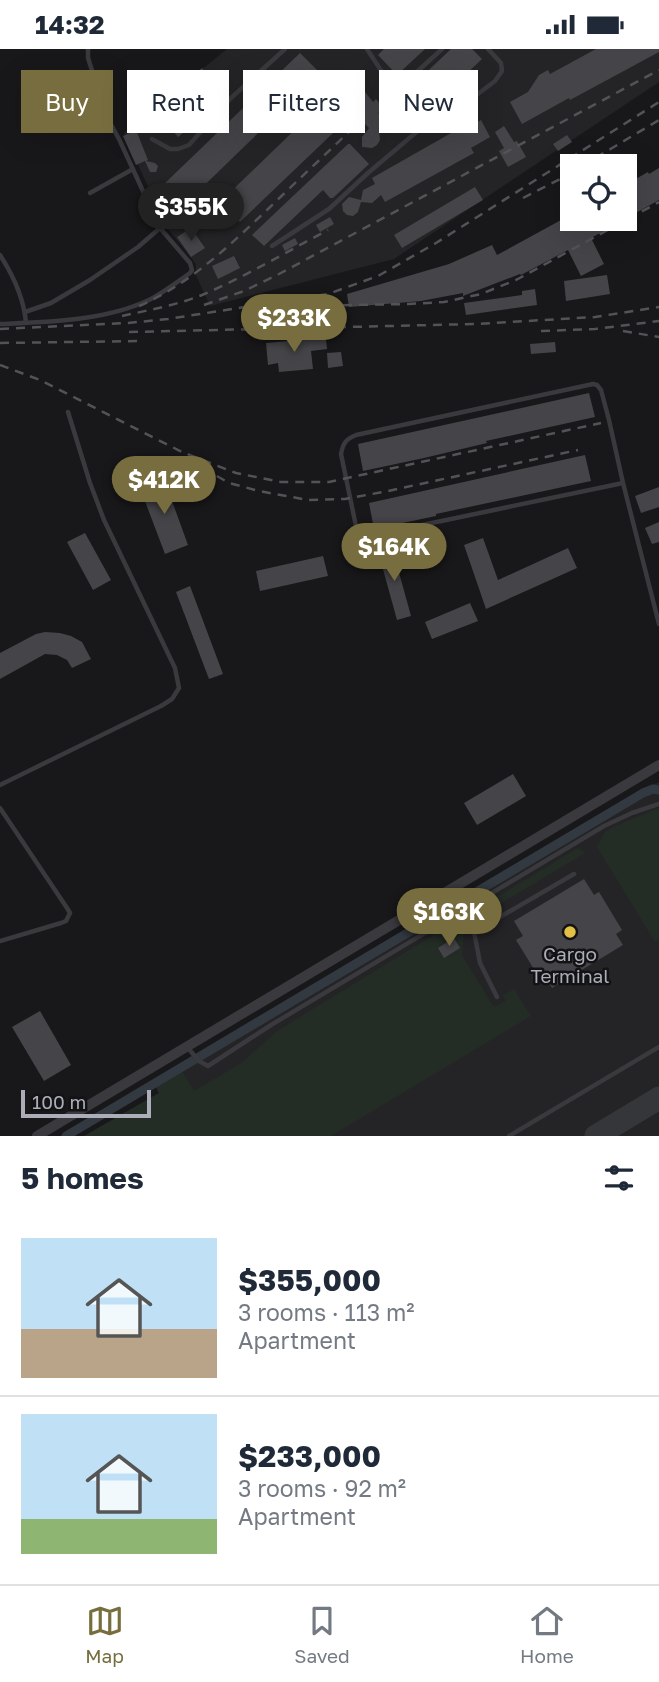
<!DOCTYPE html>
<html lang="en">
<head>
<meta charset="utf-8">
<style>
  body { margin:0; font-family:"Golos Text",sans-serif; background:#f2f2f3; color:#1f2937; height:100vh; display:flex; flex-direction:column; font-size:26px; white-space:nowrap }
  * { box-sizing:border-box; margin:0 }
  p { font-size:23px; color:#747a83 }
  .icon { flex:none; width:38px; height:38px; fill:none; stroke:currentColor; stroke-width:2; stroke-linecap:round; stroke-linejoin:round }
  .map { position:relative; height:1087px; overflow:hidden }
  .drawer { display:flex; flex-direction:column; background:#fff; flex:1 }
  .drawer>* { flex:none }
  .top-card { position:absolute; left:21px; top:21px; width:618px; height:63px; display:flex; gap:14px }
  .tools { position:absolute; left:560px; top:105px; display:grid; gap:14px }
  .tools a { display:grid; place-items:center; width:77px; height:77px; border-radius:0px; background:#fff; box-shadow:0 7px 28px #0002; font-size:35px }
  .scale { position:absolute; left:21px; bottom:18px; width:130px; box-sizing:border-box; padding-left:7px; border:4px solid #abaeb8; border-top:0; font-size:19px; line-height:24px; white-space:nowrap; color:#abaeb8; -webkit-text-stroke:5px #131315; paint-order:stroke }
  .price { position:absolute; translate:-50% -60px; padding:0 16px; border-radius:24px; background:#776d3e; color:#fff; font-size:23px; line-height:46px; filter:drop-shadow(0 2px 4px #0008) }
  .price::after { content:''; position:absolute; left:50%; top:42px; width:21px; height:16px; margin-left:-10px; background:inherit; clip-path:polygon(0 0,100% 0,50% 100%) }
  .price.current { background:#222; color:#fff }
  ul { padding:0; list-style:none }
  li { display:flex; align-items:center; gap:21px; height:175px; padding:0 21px }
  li+li { border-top:2px solid #e0e1e3 }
  li span { display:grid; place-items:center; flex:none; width:196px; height:140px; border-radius:0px; color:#555 }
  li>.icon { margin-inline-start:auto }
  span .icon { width:84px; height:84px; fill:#fffc; stroke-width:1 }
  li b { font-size:30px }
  h2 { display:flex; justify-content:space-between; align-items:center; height:84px; padding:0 21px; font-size:30px }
  .tag { padding:0 24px; border-radius:0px; background:#fff; box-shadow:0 7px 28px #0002; font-size:24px; line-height:63px }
  .tag.current { background:#776d3e; color:#fff }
  .status { display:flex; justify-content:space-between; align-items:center; height:49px; padding:0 35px; background:#fff; direction:ltr }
  .status svg { height:19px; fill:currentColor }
  .tab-bar { display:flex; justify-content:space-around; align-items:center; height:98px; border-top:2px solid #e0e1e3; background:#fff; font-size:19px; color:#747a83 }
  .tab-bar a { display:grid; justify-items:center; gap:4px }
  .tab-bar .current { color:#776d3e }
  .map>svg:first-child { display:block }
</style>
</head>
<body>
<div class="status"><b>14:32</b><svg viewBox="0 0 49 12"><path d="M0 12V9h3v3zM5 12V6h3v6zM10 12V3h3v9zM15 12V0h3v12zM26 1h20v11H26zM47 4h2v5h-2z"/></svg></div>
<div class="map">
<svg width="659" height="1087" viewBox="0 0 659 1087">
  <rect width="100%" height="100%" fill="#18181a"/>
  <g fill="#242426">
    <polygon points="227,0 659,0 659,33 394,210 210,257 196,226 196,215 165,176 124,84"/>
    <polygon points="659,733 659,1087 84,1087 159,1044 156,1038 639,742"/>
  </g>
  <g fill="#242c26">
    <polygon points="659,759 659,890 655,893 597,798 605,783 617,776"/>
    <polygon points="578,799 585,804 462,878 462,869"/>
    <polygon points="435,885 464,885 462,906 494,958 506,952 503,946 514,940 531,967 331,1087 84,1087 159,1044 156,1038 182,1022 194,1042 241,1014 277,982"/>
  </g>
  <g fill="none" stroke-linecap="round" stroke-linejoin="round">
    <polyline stroke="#323941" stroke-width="9" points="66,1087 643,744 653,740 659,741"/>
    <polyline stroke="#35363a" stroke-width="23" points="596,1087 659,1049"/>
  </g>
  <g fill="#454549">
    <polygon points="384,0 425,0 397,26 378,6"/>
    <polygon points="451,0 472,0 482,10 435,54 415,34"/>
    <polygon points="596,0 659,0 659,3 570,51 569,49 522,75 510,53 528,43 539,26 548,21 550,25"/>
    <polygon points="300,4 320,24 183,157 163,136"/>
    <polygon points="202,19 211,30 176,60 191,77 178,88 164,71 150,83 140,72"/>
    <polygon points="357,33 373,53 376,50 384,59 378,64 393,67 397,71 398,76 396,81 388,84 379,81 380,91 377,96 372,99 362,98 362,88 369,79 354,64 240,173 220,153 337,40 342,45"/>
    <polygon points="481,71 490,88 471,99 474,104 385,153 381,146 372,154 361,153 358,163 353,167 347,166 343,162 342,155 349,148 361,151 363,141 375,135 372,129 460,79 462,82"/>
    <polygon points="504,77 514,93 517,92 526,108 508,118 499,102 504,99 495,83"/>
    <polygon points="136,81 148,111 146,112 155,114 158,117 156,123 150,123 145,112 136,116 123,87"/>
    <polygon points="567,86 572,93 558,102 553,95"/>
    <polygon points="348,95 350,95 369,115 333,149 330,149 323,141 264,197 252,186"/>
    <polygon points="659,119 659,151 625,170 625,136 648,123 649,125"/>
    <polygon points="475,138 483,151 402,199 394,186"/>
    <polygon points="572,165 572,170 625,170 591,189 604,215 581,227 568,201 521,226 520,225 463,247 463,244 421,252 349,258 347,245 449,215 492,196 497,206"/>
    <polygon points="330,168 334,175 320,183 316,176"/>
    <polygon points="191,179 205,199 191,208 177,188"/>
    <polygon points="295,189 298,195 285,202 282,196"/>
    <polygon points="234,207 240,219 218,230 212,217"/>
    <polygon points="607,226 610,245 566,252 564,232"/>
    <polygon points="535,240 537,256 466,266 464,254 522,246 522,242"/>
    <polygon points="310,290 310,291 326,290 327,300 311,302 313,320 279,323 278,314 268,316 266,294"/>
    <polygon points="555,293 556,303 531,305 530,295"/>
    <polygon points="341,303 343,317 328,319 327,304"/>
    <polygon points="589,344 595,368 486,392 487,394 424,409 363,422 358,395"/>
    <polygon points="585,406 591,432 436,465 436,467 374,480 369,454"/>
    <polygon points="164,430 188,496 165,505 140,439"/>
    <polygon points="659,438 659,458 641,464 635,447"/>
    <polygon points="659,473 659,493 652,495 645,479"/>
    <polygon points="85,484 111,531 93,541 67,493"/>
    <polygon points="483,489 498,531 568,499 577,519 486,560 464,496"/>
    <polygon points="392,498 411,567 397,571 378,502"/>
    <polygon points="323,507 328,527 260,542 256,522"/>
    <polygon points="190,537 223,625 209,630 176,543"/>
    <polygon points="470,554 478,572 432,590 425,573"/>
    <polygon points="45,583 60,584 71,587 82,593 91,610 72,619 67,611 57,606 45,605 0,630 0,604 36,585"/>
    <polygon points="513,725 526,747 477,776 464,754"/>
    <polygon points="584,830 594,846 599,843 622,881 616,885 623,896 552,939 545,927 540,930 516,891 523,887 514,872"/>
    <polygon points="454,889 460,899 444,909 438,899"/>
    <polygon points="40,962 71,1016 44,1032 12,978"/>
  </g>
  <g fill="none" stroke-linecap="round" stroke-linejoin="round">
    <g stroke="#39393e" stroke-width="4.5">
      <polyline points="367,0 380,20 399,39 442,0"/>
      <polyline points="50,50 97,37"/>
      <polyline points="454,63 495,32 502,22 501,14 488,0"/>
      <polyline points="152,90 170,100 178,100 189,96 231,49 285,0"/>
      <polyline points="90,144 133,120"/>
      <polyline points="272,197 329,160 368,124 426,75 428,66 399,39"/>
      <path d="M0,206c13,20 24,44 26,68"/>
      <polyline points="25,263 51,254 90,231 138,198 160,179"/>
      <path d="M0,275c48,-2 104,-3 149,-24 14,-7 28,-18 41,-27l2,-3 -2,-7 -30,-35 -41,-89 -12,-22 -19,-59v-9"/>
      <path d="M623,434l-258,54 -5,-1 -3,-5 -16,-77c2,-11 5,-15 15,-19l237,-51 4,1 4,5 8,30 14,63 36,141"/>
      <polyline points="0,736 161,657 172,650 179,639 175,619 104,471 90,434 68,363"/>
      <polyline points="0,759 67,859 70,864 66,872 61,874 0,892"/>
      <polyline points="435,879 474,883 574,825"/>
      <polyline points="474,883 480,914 497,948"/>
      <polyline points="187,998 199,1012 208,1017 271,976 604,777 632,764 659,755"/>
      <polyline points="509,1087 659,998"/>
    </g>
    <polyline stroke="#39393e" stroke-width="10" points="37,1087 659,716"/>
    <g stroke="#525359" stroke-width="2.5" stroke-dasharray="9 7" stroke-linecap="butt">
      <polyline points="582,117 659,71"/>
      <polyline points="523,149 572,124"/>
      <polyline points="204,256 244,242 279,225 659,21"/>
      <path d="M139,257c51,-22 90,-60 129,-97 29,-28 58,-55 87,-83"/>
      <polyline points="295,257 408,255 444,253 481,245 516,231 659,153"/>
      <path d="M122,267c27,-6 55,-11 80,-21 43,-18 84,-43 126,-65"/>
      <polyline points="0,280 128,274 168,270 328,245 378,227 436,194 659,53"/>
      <polyline points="541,282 595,280 659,272"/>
      <polyline points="623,282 659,288"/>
      <polyline points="129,283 476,275 595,268 659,258"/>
      <polyline points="0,294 142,292"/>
      <polyline points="0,316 40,331 182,403 236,424 281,433 329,433 601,374"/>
      <polyline points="203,419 229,434 259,442 308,451 345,450 388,442 578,401"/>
    </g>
  </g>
  <circle fill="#e3c147" stroke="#131315" stroke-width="2.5" cx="570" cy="883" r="7"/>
  <g text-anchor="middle" stroke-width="5" stroke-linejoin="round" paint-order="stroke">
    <g font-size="19" fill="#abaeb8" stroke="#131315">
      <text x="570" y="912">Cargo<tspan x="570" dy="22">Terminal</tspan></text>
    </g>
  </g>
</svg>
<div class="tools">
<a><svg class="icon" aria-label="locate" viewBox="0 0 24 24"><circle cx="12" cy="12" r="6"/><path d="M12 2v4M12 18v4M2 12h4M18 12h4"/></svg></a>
</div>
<div class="scale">100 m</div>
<b class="price current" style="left:191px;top:194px">$355K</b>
<b class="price" style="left:294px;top:305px">$233K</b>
<b class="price" style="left:164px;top:467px">$412K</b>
<b class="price" style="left:394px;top:534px">$164K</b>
<b class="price" style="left:449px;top:899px">$163K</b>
<div class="top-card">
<a class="tag current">Buy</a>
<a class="tag">Rent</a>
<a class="tag">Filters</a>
<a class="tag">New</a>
</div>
</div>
<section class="drawer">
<h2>5 homes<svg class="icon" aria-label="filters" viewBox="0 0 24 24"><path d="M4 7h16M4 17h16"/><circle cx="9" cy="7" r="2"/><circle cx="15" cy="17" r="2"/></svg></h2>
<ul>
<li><span style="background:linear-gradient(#bfe0f5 65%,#b9a48a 0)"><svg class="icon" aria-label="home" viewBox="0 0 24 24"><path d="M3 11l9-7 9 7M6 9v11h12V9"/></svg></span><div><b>$355,000</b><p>3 rooms · 113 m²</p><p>Apartment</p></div></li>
<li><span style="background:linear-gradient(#bfe0f5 75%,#8fb573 0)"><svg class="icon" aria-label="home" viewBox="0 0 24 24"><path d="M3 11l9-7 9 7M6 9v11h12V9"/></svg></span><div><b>$233,000</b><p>3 rooms · 92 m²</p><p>Apartment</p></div></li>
</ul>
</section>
<nav class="tab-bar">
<a class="current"><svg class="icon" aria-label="map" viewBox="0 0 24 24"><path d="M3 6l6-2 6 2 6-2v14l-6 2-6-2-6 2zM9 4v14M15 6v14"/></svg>Map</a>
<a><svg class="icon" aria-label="saved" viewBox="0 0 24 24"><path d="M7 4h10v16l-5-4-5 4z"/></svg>Saved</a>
<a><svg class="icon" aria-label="home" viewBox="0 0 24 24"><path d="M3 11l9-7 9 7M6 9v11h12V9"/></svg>Home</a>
</nav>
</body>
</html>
